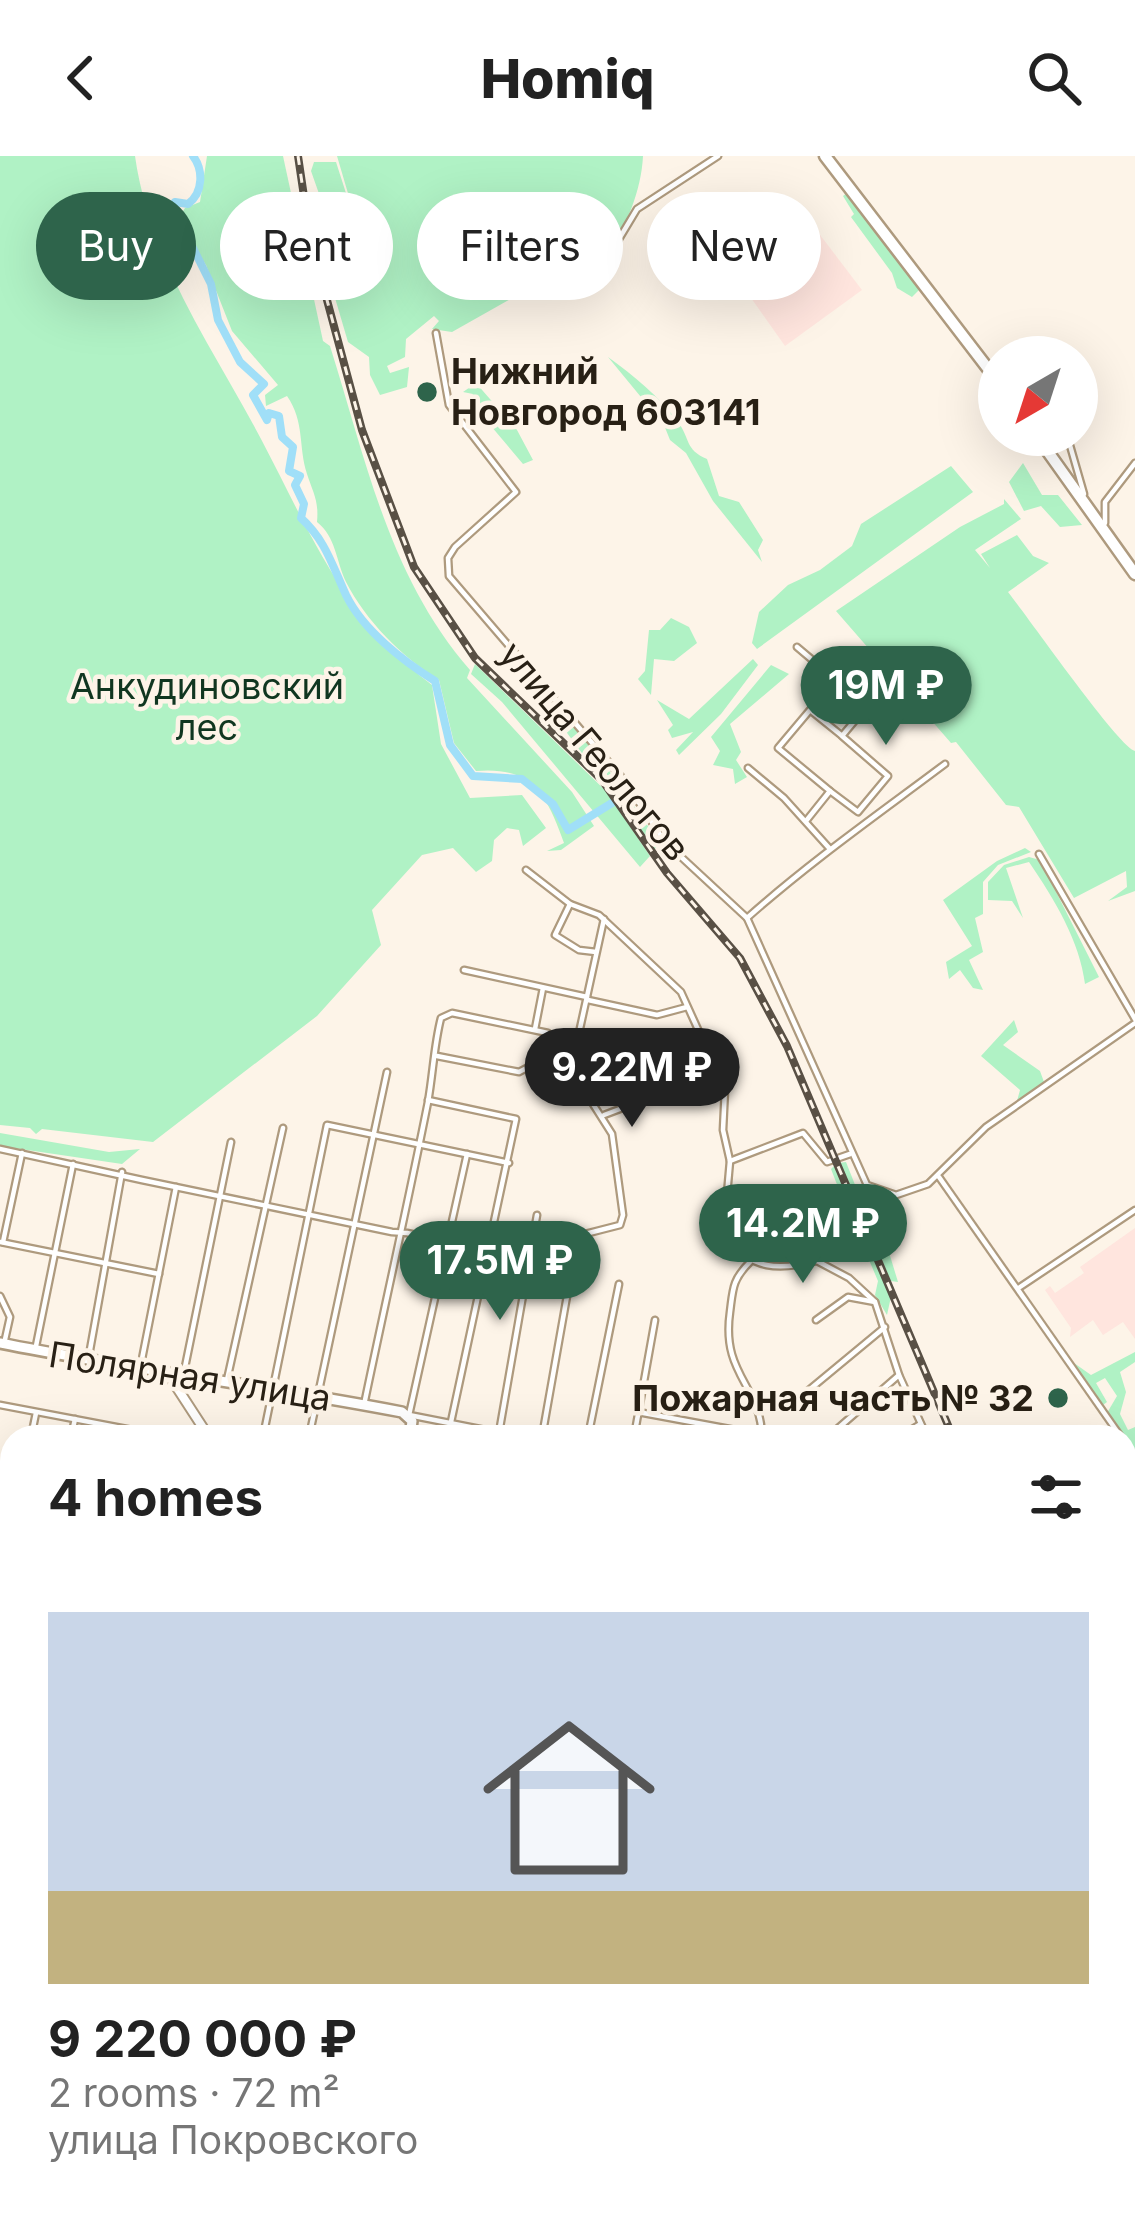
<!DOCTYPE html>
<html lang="en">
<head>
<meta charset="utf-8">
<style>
  body { margin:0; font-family:Inter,sans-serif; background:#f2f2f2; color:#222; height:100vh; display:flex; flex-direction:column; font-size:45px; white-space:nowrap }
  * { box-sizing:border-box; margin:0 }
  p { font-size:39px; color:#767676 }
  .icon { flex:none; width:66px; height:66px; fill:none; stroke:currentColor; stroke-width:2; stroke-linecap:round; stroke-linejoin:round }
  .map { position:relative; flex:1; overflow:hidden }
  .sheet { position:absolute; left:0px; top:1269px; width:1137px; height:807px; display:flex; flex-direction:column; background:#fff; border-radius:36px 36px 0 0; box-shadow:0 12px 48px #0002 }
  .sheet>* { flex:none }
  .banner { position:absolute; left:36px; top:36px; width:1065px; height:108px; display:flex; gap:24px }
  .needle { width:78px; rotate:219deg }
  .controls { position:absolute; left:978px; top:180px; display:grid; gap:24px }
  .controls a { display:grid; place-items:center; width:120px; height:120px; border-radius:50%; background:#fff; box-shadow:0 12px 48px #0002; font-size:60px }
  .price { position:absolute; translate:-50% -102px; padding:0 27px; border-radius:42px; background:#2e644b; color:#fff; font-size:39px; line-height:78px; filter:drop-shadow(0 3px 6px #0008) }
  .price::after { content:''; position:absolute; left:50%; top:72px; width:36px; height:27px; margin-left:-18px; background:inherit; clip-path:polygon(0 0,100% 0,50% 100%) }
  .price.on { background:#222; color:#fff }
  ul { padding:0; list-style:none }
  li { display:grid; align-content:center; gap:24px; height:636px; padding:0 48px }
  li span { display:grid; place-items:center; height:372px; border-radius:0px; color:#555 }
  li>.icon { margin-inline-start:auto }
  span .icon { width:216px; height:216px; fill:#fffc; stroke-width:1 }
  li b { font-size:51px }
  h2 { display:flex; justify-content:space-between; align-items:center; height:144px; padding:0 48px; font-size:51px }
  .chip { padding:0 42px; border-radius:54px; background:#fff; box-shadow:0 12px 48px #0002; font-size:42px; line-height:108px }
  .chip.on { background:#2e644b; color:#fff }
  header { display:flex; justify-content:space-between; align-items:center; height:156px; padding:0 48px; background:#fff; font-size:54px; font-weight:800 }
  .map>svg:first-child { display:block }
</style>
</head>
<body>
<header><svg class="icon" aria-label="back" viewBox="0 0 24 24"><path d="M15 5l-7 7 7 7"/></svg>Homiq<svg class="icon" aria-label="search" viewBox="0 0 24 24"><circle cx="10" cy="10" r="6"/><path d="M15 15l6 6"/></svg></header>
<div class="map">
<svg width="1135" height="2075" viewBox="0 0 1135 2075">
  <rect width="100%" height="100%" fill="#fdf4e8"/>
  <g fill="#ffe5de">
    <polygon points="811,67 862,134 785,190 751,142 796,116 785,88"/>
    <polygon points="1135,1072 1135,1183 1123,1166 1103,1179 1093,1164 1070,1181 1071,1172 1045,1134 1050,1130 1055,1137 1084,1117 1080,1111"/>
  </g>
  <g fill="#b0f2c5">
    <path d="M0,0h135c15,106 77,190 126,283 50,95 82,179 171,246l9,59 29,54 52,-3 24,33 -23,18 -4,-16 -12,-2 -13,12 -2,21 -16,11 -23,-24 -31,7 -50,55 9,35 -64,71 -164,126 -111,-13 -6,5 -6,-6 -30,-3z"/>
    <path d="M207,0h76l40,185 7,5c36,114 59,231 140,324l-3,8 105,114 22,34 -33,24 -14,1 17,-8c-17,-48 -32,-77 -88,-72l-22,-28 -15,-63c-37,-23 -73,-59 -93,-98 -10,-21 -10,-45 -29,-60 2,-22 -4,-29 -10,-48 -9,-28 -2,-52 -20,-78l-21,10 -1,-11 13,-10 -46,-54 -26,-66 -29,-45 8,-12 15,-6z"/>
    <path d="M337,0h306c-2,41 -22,82 -47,114l-73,22 -71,40 -20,-3 7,-8 -5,-5 -28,23 -1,18 -18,9 3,7 19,-6 -2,20 -27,8 -10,-20 -1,-18 -21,-15 -33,-112 15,-5 -19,-54 3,-9h22l34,106z"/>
    <polygon points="847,37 920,133 912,141 897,132 892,117 851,61 854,58 843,40"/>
    <path d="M608,201c25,18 52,40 70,65 12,16 7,28 29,37l12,37 20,6 24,38 -5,10 4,12 -49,-61 -27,-48 -16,-13 -6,-15z"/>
    <polygon points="476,227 517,274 533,304 523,308 469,244 473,238 463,236"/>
    <polygon points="1023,307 1042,339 1058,339 1082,369 1060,371 1041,350 1024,355 1009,326"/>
    <polygon points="951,310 973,336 757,493 752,487 759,456 788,429 820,414 852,390 861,368"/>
    <path d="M1004,343l17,20 -46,31 15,18 -9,-14 36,-19 16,21 16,7 -41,29c25,32 111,155 127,159v140l-27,10 19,-14 -1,-16 -52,27 -55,-91 -13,-2 -50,-63 -5,1 -115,-132 124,-84 44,-23z"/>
    <polygon points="671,462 689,471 697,487 674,505 654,503 651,539 638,523 645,515 649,474 660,474"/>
    <polygon points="753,503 758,509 721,558 679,599 676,594 693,576 672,582 668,574 673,569 657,544 689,563"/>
    <polygon points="475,508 606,635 650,700 640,711 502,546 471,518"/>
    <polygon points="771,509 789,518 730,568 741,596 736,604 747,621 735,628 733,613 713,609 720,595 711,581"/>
    <path d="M545,547c32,13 90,107 114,138l-5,10z"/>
    <polygon points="1025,692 1031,696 998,709 983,726 983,758 975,762 983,796 969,804 983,834 973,832 960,814 949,823 946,806 972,790 943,744 997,705"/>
    <path d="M1029,701l11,3 59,117 -14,7c-5,-42 -30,-84 -56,-122l-23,6 17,50 -11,-17 -24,-1v-18l16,-17z"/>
    <polygon points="1014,864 1018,876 1003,889 1040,915 1044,926 1017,945 1020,934 981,900"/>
    <polygon points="0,977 109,996 140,993 122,1008 0,990"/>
    <polygon points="846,1006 861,1044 881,1043 883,1056 896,1054 887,1068 885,1062 881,1070 898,1126 891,1125 839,1007"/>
    <polygon points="836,1008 892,1136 887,1159 875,1139 878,1125 836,1026 831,1013"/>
    <polygon points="1135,1196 1135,1206 1120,1216 1126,1236 1120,1258 1128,1274 1135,1271 1135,1294 1107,1257 1117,1240 1105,1222 1096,1227 1107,1246 1103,1249 1074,1207 1091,1219"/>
    <polygon points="0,1715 12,1720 12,1989 0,1984"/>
    <polygon points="731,2064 1053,2064 1030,2075 719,2075"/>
  </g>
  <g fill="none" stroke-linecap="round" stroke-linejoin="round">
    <polyline stroke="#a0dff8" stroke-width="3" points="2,1895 12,1898"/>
    <g stroke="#a0dff8" stroke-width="8">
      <path d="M193,0c10,13 11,36 -5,48l-13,-2 -6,20 24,26 18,36 7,36 22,42 24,22 -11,11 14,25 2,-7 10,3 3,21 11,10 -4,24 11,5 -5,9 9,19 -3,14c24,22 30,44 45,77 17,35 57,66 89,86l15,64 23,31 49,3 31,25 15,26 44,-27"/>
      <polyline points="619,642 626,638"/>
    </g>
    <g stroke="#ae9a7e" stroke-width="9">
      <g id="minor">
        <polyline points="565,137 601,113 637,53 718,0"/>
        <polyline points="436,177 449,249 516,336 455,391 448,402 449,420 624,624 665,686 747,762 867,1029 896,1039 928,1028 986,971 1135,867"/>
        <polyline points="1067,279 1084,338"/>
        <polyline points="1105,367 1105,346 1135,307"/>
        <polyline points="797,491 867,550 842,580 888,620 858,656 830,635 806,665"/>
        <polyline points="748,612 784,642 830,693"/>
        <polyline points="830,635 778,592 810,554 841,579"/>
        <polyline points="1039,698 1135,863"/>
        <path d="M526,714l44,34 29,11 82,77 44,97 -2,41 7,31 -7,78c31,30 54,32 94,22l32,17 26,24 24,73 28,62"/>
        <polyline points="570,748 555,779 579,794 596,796"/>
        <path d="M747,762c63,-56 130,-103 198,-154"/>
        <polyline points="464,814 587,841"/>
        <polyline points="588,844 657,859 687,851"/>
        <polyline points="535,873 543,832"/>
        <polyline points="437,900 519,916 577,886 604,763"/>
        <polyline points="428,944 516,963 451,1266"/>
        <polyline points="604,959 691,926 703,934 713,903"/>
        <path d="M0,993l142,31 250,52 15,1 100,21 113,-29 3,-10 -11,-81 -64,-101 -96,-20 -11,5c-7,27 -8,56 -13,84 -20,101 -43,202 -64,303"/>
        <polyline points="467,998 409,1259 521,1281"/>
        <polyline points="730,1005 803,977 827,1006 850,998"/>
        <polyline points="939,1021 1121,1281"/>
        <polyline points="574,1084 578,1120"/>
        <polyline points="0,1086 159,1118"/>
        <polyline points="3,1086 22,997"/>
        <path d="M750,1106c-18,18 -17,27 -20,50 -9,63 31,73 32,125"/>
        <polyline points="1020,1131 1135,1054"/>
        <polyline points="0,1140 10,1161 4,1188"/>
        <polyline points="816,1164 848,1141 875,1146"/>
        <polyline points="36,1190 73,1008"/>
        <polyline points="88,1205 122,1016"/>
        <polyline points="141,1208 176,1031"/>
        <polyline points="184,1216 231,986"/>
        <polyline points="227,1224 283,972"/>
        <polyline points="0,1249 169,1281"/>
        <polyline points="786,1253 885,1171"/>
        <polyline points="638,1256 762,1279"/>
        <polyline points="499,1277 537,1059"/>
        <polyline points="31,1281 36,1257"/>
        <polyline points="71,1281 75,1263"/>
        <polyline points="263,1281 327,969 509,1007"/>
        <polyline points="309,1281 387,916"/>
        <polyline points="542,1281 567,1140"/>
        <polyline points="588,1281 619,1128"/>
        <polyline points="634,1281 655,1164"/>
        <polyline points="828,1281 899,1219"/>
        <polyline points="899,1281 919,1269"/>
        <polyline points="1125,1288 1135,1302"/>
        <polyline points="1125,1332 1135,1325"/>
        <polyline points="0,1418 12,1421"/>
        <polyline points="4,1419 12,1378"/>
        <polyline points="416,2064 430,2075"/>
        <polyline points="608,2075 620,2064"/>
      </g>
    </g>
    <g stroke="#ae9a7e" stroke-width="12">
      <polyline id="tertiary" points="170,1221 209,1281"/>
    </g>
    <g stroke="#ae9a7e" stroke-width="14">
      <path id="secondary" d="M0,1187c134,27 268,43 402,69l10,9 -2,16"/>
    </g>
    <g stroke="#ae9a7e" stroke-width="15">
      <g id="primary">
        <polyline points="825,0 999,227"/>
        <polyline points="1036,279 1135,418"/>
        <polyline points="1125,1761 1135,1754"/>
        <polyline points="1125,1785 1135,1779"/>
        <polyline points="712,2075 725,2064"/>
      </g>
    </g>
    <use href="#minor" stroke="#fff" stroke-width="4.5"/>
    <use href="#tertiary" stroke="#fff" stroke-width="8"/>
    <use href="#secondary" stroke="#fff" stroke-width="9"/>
    <use href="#primary" stroke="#fff" stroke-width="10"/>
    <polyline stroke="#595045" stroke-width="3" points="695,2075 708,2064"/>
    <g stroke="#595045" stroke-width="8">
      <g id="rail">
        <polyline points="298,0 310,81 362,274 414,411 475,502 602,624 667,717 740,802 787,890 953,1281"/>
        <polyline points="1125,1522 1135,1554"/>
      </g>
    </g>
    <use href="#rail" stroke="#fdf4e8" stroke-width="3" stroke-dasharray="9" stroke-linecap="butt"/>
  </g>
  <g fill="#2e644b" stroke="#fdf4e8" stroke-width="4.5">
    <circle cx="427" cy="236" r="12"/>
    <circle cx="1058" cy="1242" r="12"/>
  </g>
  <g text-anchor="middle" stroke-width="9" stroke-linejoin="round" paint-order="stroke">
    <g font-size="36" font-weight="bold" fill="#282015" stroke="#fdf4e8" text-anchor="start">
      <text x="451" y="228">Нижний<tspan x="451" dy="41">Новгород 603141</tspan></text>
      <text x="1034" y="1255" text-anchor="end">Пожарная часть № 32</text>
    </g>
    <g font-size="36" fill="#103620" stroke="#fdf4e8">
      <text x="207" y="543">Анкудиновский<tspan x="207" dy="41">лес</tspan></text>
    </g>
    <g font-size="36" fill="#282015" stroke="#fdf4e8">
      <text transform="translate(595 595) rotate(50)" y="13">улица Геологов</text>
      <text transform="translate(190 1220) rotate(9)" y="13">Полярная улица</text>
    </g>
  </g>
</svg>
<div class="controls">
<a><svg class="needle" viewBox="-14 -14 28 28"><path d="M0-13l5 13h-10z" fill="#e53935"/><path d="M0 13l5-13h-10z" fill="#767676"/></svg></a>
</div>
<b class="price" style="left:886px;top:592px">19M ₽</b>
<b class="price on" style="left:632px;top:974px">9.22M ₽</b>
<b class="price" style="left:803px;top:1130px">14.2M ₽</b>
<b class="price" style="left:500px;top:1167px">17.5M ₽</b>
<div class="banner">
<a class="chip on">Buy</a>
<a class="chip">Rent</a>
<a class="chip">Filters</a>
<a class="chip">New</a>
</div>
<section class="sheet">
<h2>4 homes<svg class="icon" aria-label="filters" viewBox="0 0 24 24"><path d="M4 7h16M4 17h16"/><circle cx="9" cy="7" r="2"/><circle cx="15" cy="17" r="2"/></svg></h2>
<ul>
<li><span style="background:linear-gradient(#c9d6e8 75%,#c2b280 0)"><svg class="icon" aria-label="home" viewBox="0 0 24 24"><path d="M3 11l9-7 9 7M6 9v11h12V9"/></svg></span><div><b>9 220 000 ₽</b><p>2 rooms · 72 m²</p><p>улица Покровского</p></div></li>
</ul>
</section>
</div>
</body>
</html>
